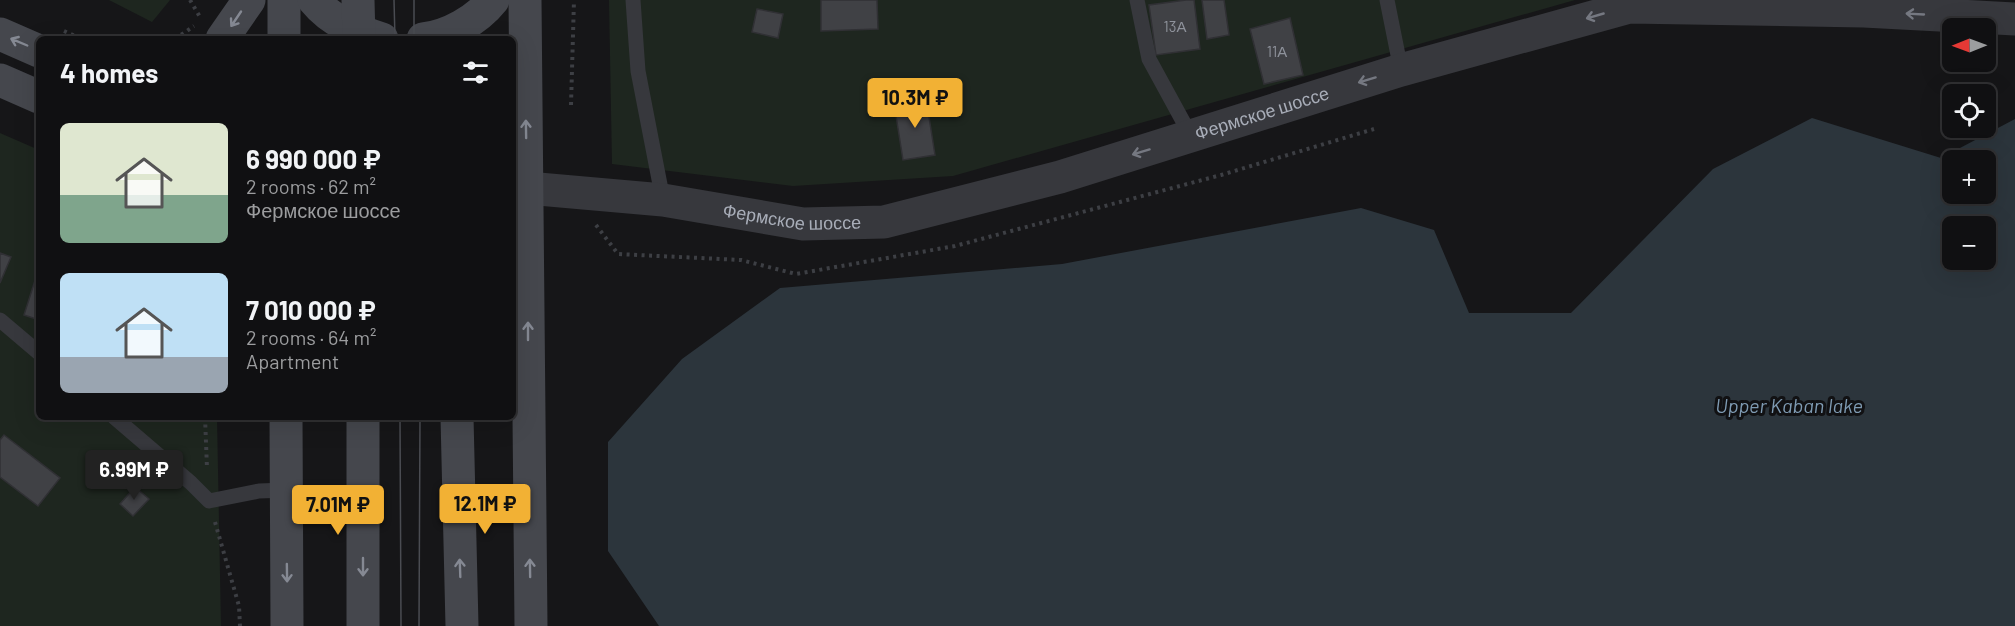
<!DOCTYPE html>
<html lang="en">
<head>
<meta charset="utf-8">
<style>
  body { margin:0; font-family:Barlow,sans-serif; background:#19191b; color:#f1f3f6; height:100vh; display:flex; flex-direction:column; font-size:22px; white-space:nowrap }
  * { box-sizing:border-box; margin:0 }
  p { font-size:20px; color:#9c9d9f }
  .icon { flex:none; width:33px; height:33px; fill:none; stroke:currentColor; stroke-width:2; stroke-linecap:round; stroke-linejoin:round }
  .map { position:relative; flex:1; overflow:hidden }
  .drawer { position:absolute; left:36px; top:36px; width:480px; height:384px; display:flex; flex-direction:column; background:#101012; border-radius:9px; box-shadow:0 6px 24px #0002,0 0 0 2px #303032 }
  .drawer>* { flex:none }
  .needle { width:39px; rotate:269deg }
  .buttons { position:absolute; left:1942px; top:18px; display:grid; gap:12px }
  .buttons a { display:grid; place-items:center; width:54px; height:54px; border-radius:9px; background:#101012; box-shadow:0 6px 24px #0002,0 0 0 2px #303032; font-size:30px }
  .price { position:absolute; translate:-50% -51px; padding:0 14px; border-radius:6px; background:#f2b134; color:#111; font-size:20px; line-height:39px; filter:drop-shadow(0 2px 3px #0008) }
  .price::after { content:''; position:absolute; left:50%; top:36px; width:18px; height:14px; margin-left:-9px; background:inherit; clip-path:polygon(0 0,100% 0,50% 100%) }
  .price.selected { background:#222; color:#fff }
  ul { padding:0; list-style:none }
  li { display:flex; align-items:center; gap:18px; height:150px; padding:0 24px }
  li span { display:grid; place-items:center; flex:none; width:168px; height:120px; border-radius:9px; color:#555 }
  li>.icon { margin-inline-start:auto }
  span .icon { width:72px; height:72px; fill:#fffc; stroke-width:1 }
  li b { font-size:26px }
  h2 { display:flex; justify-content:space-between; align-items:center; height:72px; padding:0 24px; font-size:26px }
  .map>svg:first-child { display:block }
</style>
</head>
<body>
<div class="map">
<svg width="2015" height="626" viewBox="0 0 2015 626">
  <rect width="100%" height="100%" fill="#161618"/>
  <g fill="#1e261f">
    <polygon points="109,0 170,0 152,22"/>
    <polygon points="609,0 1575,0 953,176 793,186 612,164"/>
    <polygon points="0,133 39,150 39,417 217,417 221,626 0,626"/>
  </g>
  <path fill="#2c353c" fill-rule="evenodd" d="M1812,118l129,40 74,-39v507h-1356l-51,-75v-109l74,-83 98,-71 282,-24 299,-56 73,22 35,83h102l142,-144zM1953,160h33v34h-33zM1953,226h33v34h-33z"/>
  <g fill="#404145" stroke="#303034" stroke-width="1.5">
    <polygon points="821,0 877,0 878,29 821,31"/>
    <polygon points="1186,0 1194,0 1200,49 1156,55 1149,5"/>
    <polygon points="1202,0 1224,0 1229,35 1207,39"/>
    <polygon points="757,9 783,14 778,38 752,32"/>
    <polygon points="1290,18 1303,75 1264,84 1250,29"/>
    <polygon points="926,98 935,155 903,160 894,103"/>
    <polygon points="0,253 11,257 0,283"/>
    <polygon points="39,268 39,320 24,315"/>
    <polygon points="4,435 60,478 38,506 0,477 0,440"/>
    <polygon points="135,487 149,499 133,516 120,504"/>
  </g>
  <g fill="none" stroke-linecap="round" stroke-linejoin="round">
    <g stroke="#3d3f44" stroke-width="4" stroke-dasharray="3 4.5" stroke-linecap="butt">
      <polyline points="190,0 200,17"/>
      <polyline points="64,31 82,39"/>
      <polyline points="175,39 194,26"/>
      <polyline points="571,105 574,0"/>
      <polyline points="596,225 618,254 741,260 796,274 955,246 1221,175 1374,129"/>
      <polyline points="205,417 207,468"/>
      <polyline points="215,522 239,606 240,626"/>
    </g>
    <g stroke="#37383d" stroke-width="15">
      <polyline points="633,0 638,71 663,200"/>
      <polyline points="1137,0 1149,59 1191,136"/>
      <polyline points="1387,0 1401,70"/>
      <polyline points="0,320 39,353"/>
      <polyline points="114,417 191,483 209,501 259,491 286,490"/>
    </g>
    <path stroke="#37383d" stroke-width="33" id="s1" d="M527,188l136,12 140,24 81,-2 176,-45 341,-107 228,-63 235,4 151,8"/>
    <g stroke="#45474d" stroke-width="33">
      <polyline points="284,0 284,39"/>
      <path d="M314,0c18,22 42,31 68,39"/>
      <polyline points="358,0 359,39"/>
      <polyline points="525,0 531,626"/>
      <polyline points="0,34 39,51"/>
      <polyline points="222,39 249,0"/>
      <path d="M423,39c26,-3 54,-19 70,-39"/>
      <polyline points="0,80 39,97"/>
      <polyline points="286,417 287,626"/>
      <polyline points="363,417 363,626"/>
      <polyline points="457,417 462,626"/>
    </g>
    <g stroke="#4a4c52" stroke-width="1.5">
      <polyline points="394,0 395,39"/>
      <polyline points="414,0 414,39"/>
      <polyline points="400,417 401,626"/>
      <polyline points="419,626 420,417"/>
    </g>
  </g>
  <defs><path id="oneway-shaft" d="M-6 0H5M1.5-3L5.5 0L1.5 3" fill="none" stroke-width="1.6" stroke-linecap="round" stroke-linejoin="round" transform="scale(1.5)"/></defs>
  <g stroke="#757881">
    <use href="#oneway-shaft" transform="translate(1915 14) rotate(-177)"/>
    <use href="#oneway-shaft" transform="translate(1595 16) rotate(164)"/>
    <use href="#oneway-shaft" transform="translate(1367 80) rotate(163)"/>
    <use href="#oneway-shaft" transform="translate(1141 152) rotate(163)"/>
  </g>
  <g stroke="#858993">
    <use href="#oneway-shaft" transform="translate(236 19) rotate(124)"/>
    <use href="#oneway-shaft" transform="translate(19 42) rotate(-157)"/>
    <use href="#oneway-shaft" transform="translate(526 129) rotate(-91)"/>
    <use href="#oneway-shaft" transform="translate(528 331) rotate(-90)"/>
    <use href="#oneway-shaft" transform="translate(363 567) rotate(90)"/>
    <use href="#oneway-shaft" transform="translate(460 568) rotate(-92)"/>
    <use href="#oneway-shaft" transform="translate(530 568) rotate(-91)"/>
    <use href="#oneway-shaft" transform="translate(287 573) rotate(89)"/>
  </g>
  <g text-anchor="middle" stroke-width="6" stroke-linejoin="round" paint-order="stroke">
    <g font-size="15" fill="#8e929b">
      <text x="1175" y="32">13А</text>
      <text x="1277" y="57">11А</text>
    </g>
    <g font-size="18" fill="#a8adb8" stroke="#111113">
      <text dy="6" stroke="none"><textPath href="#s1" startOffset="753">Фермское шоссе</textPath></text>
      <text dy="6" stroke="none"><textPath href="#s1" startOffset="267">Фермское шоссе</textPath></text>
    </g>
    <g font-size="20" font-style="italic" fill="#7f9bb3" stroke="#111113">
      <text x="1789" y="413">Upper Kaban lake</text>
    </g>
  </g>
</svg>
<div class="buttons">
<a><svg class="needle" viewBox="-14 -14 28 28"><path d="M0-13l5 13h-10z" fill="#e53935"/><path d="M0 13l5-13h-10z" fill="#9c9d9f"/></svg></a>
<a><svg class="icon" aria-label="locate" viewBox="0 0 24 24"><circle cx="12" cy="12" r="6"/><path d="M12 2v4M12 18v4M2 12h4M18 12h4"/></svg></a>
<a>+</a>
<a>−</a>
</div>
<b class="price" style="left:915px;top:129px">10.3M ₽</b>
<b class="price selected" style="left:134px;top:501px">6.99M ₽</b>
<b class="price" style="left:485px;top:535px">12.1M ₽</b>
<b class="price" style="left:338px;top:536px">7.01M ₽</b>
<section class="drawer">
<h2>4 homes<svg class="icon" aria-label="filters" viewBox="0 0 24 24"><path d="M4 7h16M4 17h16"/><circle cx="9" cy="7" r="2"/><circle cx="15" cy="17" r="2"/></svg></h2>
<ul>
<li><span style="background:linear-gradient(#dfe7d0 60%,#7fa58c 0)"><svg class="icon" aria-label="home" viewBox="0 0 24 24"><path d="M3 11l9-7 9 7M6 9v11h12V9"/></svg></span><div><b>6 990 000 ₽</b><p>2 rooms · 62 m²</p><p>Фермское шоссе</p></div></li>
<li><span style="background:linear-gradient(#bfe0f5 70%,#9aa5b1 0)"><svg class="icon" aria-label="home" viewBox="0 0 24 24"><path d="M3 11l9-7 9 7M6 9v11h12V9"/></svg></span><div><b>7 010 000 ₽</b><p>2 rooms · 64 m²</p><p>Apartment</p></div></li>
</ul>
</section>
</div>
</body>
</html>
